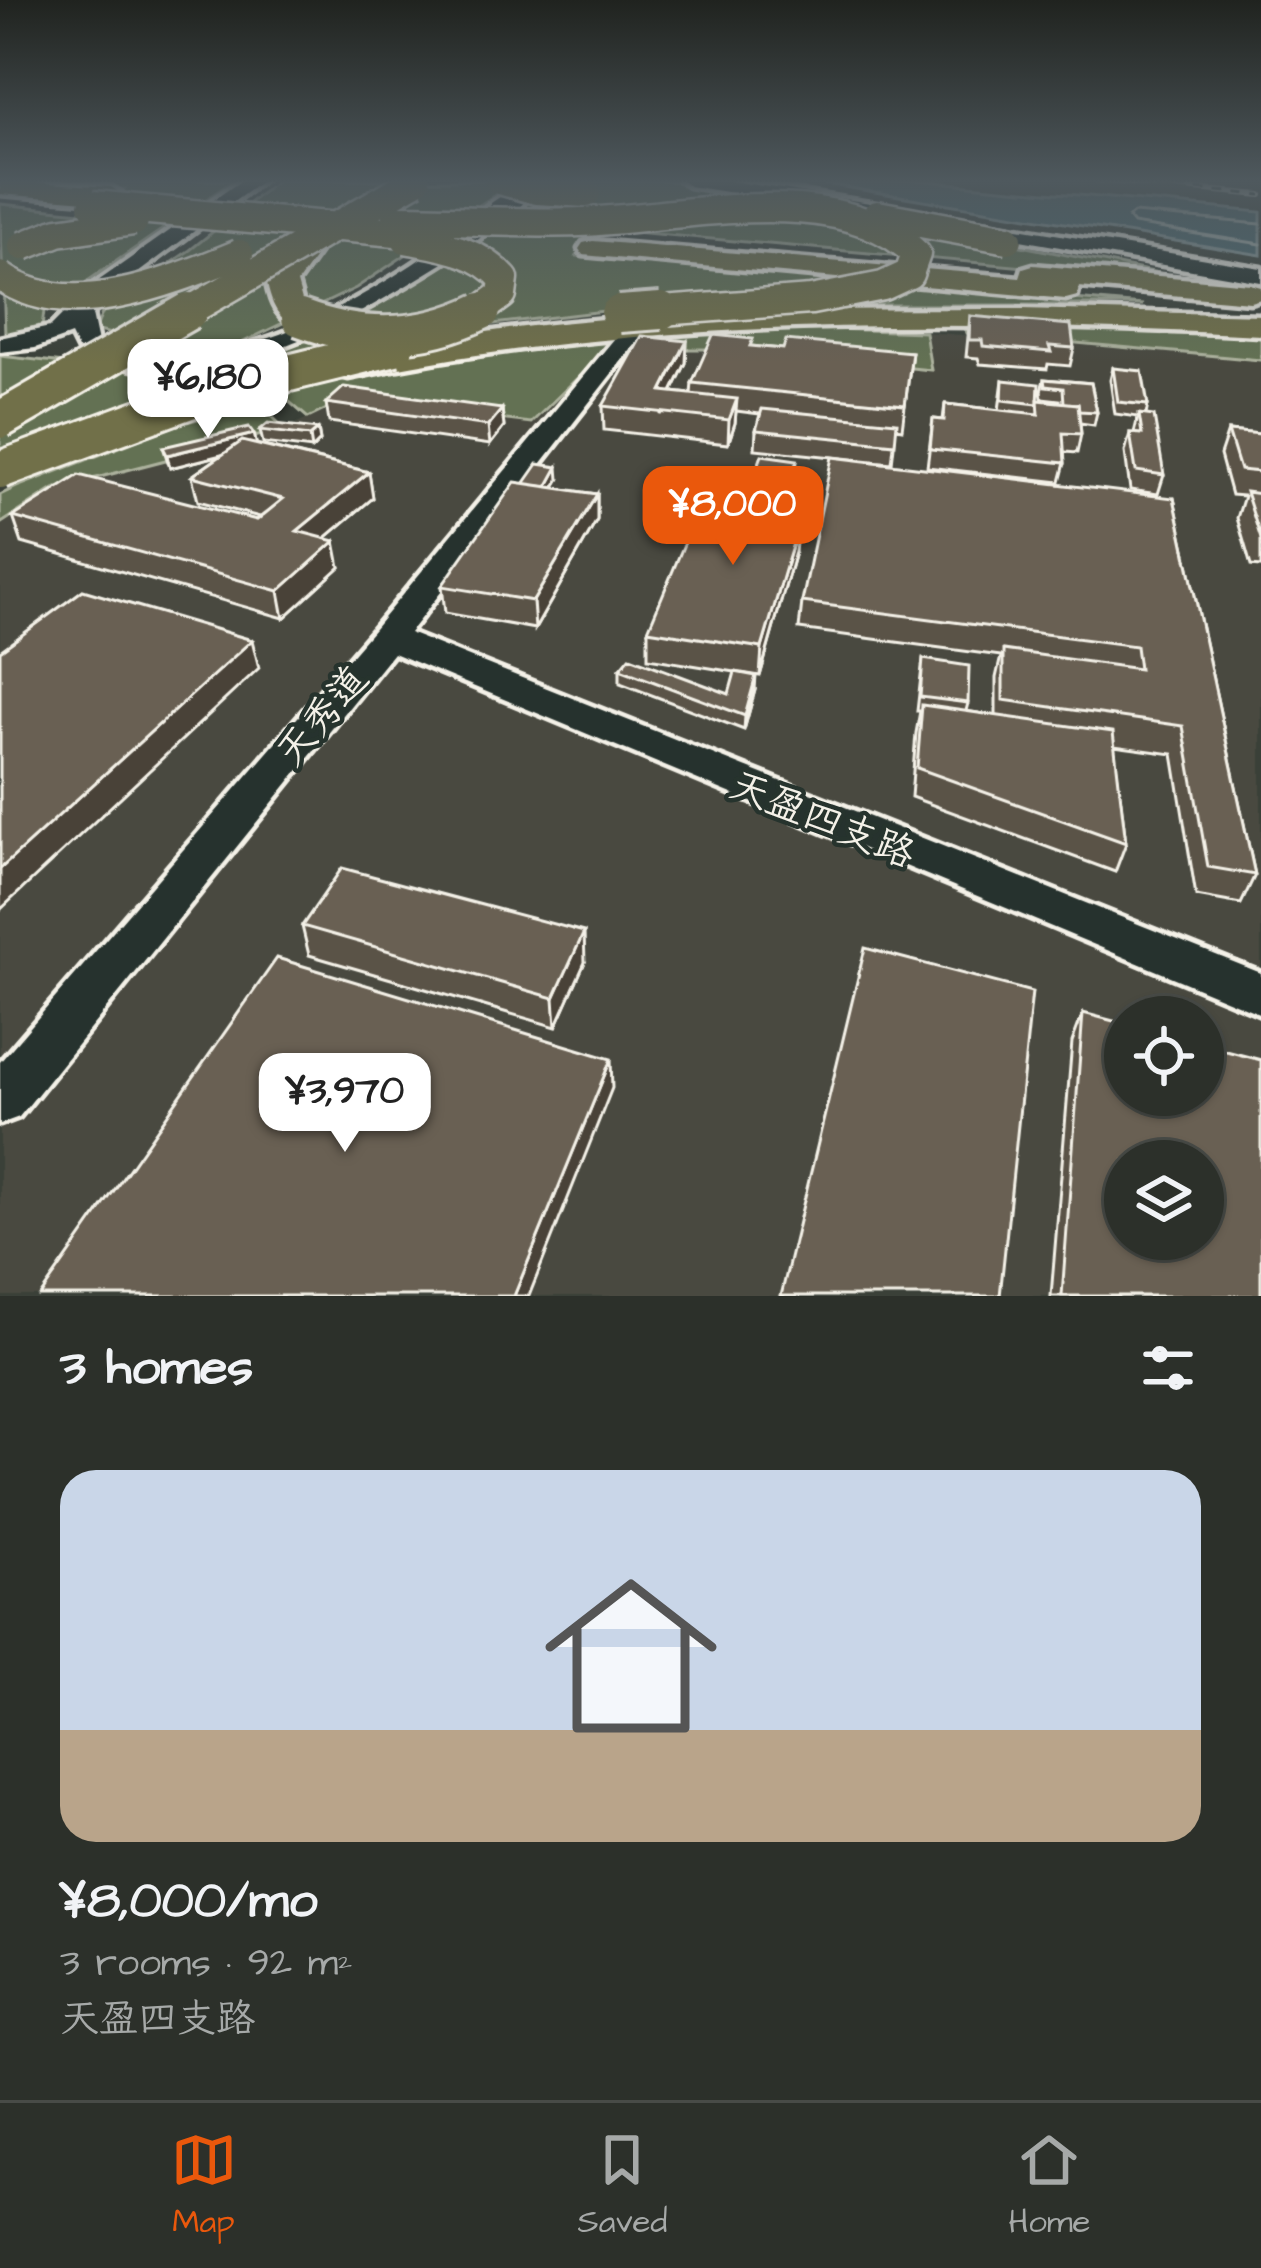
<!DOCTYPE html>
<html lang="en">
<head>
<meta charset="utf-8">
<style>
  body { margin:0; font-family:"Architects Daughter","LXGW WenKai TC",sans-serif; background:#383c36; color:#f1f3f6; height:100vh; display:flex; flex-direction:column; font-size:45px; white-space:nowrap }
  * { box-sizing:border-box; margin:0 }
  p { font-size:39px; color:#a6a9a8 }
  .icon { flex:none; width:66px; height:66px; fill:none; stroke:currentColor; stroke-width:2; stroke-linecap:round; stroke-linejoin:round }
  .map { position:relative; height:1296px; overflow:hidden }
  .sheet { display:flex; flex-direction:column; background:#2c302a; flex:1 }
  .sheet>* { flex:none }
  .tools { position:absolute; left:1104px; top:996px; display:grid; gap:24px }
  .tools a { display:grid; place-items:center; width:120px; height:120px; border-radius:50%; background:#2c302a; box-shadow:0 3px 9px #0004,0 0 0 3px #484b47; font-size:60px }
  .price { position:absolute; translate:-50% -102px; padding:0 27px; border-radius:24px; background:#fff; color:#222; font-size:39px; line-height:78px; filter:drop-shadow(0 3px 6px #0008) }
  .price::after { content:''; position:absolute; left:50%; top:72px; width:36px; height:27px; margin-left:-18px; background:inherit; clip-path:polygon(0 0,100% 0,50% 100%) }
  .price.selected { background:#ea580c; color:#fff }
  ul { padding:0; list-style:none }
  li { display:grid; align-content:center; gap:24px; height:636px; padding:0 60px }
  li span { display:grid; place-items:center; height:372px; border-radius:36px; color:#555 }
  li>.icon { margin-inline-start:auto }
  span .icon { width:216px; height:216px; fill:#fffc; stroke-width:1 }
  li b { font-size:51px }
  h2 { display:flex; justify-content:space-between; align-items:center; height:144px; padding:0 60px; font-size:51px }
  .tabs { display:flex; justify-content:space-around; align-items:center; height:168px; border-top:3px solid #484b47; background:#2c302a; font-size:33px; color:#a6a9a8 }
  .tabs a { display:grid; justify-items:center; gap:6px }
  .tabs .selected { color:#ea580c }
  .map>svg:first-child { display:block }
</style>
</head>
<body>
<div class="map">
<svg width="1261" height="1296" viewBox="0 0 1261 1296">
  <rect width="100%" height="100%" fill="#3a4038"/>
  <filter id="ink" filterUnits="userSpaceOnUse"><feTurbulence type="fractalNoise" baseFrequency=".00833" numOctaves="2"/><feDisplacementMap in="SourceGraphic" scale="24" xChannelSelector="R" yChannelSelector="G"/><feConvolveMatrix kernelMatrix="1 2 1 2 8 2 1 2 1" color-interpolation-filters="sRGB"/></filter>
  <g filter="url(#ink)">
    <path fill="#484a40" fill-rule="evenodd" d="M925,332l336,28v936h-1261v-772l54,-35 231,-60 60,-29 261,-50 121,-1 203,20zM1125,1017h78v78h-78zM1125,1161h78v78h-78z"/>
    <g fill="#637152" stroke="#acb19d" stroke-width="3">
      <polygon points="8,180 234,180 44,311 42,327 5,334 0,204 81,212 123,189"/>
      <polygon points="278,180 517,180 356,288 233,347 192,355 95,330 105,307 190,250"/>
      <polygon points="556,180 664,180 745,192 1215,284 600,229 577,256 1143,305 656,305 493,324 252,374 264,357 345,321"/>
      <polygon points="1114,324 1261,335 1261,360 967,333 964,326"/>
      <polygon points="799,328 925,332 931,370 727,349 636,349 642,336"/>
      <polygon points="612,335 606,350 531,423 345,400 308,418 279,393 460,353"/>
      <polygon points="0,356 120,369 190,388 0,457"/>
      <polygon points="258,403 285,429 54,489 0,524 0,495 19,486 179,424"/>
    </g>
    <polygon fill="#4a6970" stroke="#8e9fa0" stroke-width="3" points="801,180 916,180 1261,212 1261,255"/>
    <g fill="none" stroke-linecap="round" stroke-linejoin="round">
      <polyline stroke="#b0bbb8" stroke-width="3" points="1261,224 1134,213 1128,218 1133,224 1261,244"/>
      <g stroke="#f4f1e8" stroke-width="9">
        <g id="secondary">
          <path d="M242,180h21l-156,116 -15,19 6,28c108,45 246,-31 334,-92 34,-24 73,-71 115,-71 -55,59 -134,102 -204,142 -31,17 -85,25 -103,57l12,16 -4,6h-18l-16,-21 7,-13c-49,9 -95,6 -141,-14l-9,-18 -36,13 -35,4v-14l50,-11 41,-41z"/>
          <polygon points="680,180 725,180 914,210 924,216 914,222 689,186"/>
          <polygon points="975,221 1261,268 1261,282 968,231 965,227"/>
          <polygon points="637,319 645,321 645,331 409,633 1261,973 1261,1014 393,653 19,1117 0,1124 0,1062 374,629 629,321"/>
        </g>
      </g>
      <g stroke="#f4f1e8" stroke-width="9">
        <g id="highway">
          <polygon points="0,180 111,187 124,195 111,203 0,194"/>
          <path d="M315,230l14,8 -32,45 5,18 14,17 -16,9c-22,-5 -29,-24 -33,-44l38,-51z"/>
          <polygon points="593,241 1020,277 1023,268 1033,265 1250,284 1261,287 1261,299 1250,302 1079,287 1077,296 1066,299 583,255 579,249 583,243"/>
          <path d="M1021,309l240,6v20c-297,-15 -622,-19 -913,43l-12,-3 -5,-7 5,-7c223,-56 457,-51 685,-52z"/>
        </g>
      </g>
      <use href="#secondary" fill="#26332d" fill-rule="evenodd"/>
      <use href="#highway" fill="#71704a" fill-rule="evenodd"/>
      <g stroke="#f4f1e8" stroke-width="6">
        <polyline id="rail" points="1097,180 1261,195"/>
      </g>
      <use href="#rail" stroke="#26332d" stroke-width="3" stroke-dasharray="10" stroke-linecap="butt"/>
      <g stroke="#f4f1e8" stroke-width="33" stroke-linecap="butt">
        <g id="highway-bridge-far1">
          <polyline points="499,180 537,190 586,193"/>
          <polyline points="93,205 429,235"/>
          <polyline points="877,215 1008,239"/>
          <path d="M396,219c61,0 123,5 184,3 98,-3 261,-45 336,32l-7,20 -26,12 -72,14 -190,14"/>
          <path d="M406,239c36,7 73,11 98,40l-2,16 -26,19"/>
          <polyline points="23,246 58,232 134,221"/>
          <path d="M0,276c67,49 170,6 239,-22"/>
          <polyline points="184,314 416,180"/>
        </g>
      </g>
      <g stroke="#f4f1e8" stroke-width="42" stroke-linecap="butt">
        <g id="highway-bridge">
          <polyline points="619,314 661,311"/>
          <path d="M300,318c61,23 123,22 182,-7"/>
          <polyline points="0,420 189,311"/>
          <polyline points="0,470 211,392 395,347"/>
        </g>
      </g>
      <use href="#highway-bridge-far1" stroke="#71704a" stroke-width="28"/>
      <use href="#highway-bridge" stroke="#71704a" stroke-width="36"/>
    </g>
    <g fill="#5a5347" stroke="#f4f1e8" stroke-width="3">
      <polygon points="970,316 1074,348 1070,366 1048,364 1047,369 980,364 978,358 966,357"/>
      <polygon points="687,341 686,363 672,392 691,394 692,383 752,346 783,349 912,352 902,429 896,428 892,463 755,449 756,430 760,414 736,411 735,423 728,444 604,430 603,406"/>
      <polygon points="1113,368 1148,405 1146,415 1164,475 1158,494 1130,490 1125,452 1130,433 1134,433 1138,417 1115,414 1110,380"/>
      <polygon points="1044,379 1091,383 1097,412 1094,425 1080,423 1081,434 1077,453 1064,452 1065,463 1060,482 927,467 933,419 943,420 945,404 999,410 1003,380 1039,401 1060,403 1060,400 1042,398 1041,391"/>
      <polygon points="326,403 502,409 504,427 490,445 329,422"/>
      <polygon points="318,429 320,441 312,449 263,443 260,430"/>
      <polygon points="1228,431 1261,434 1261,567 1251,566 1237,518 1244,496 1231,495 1220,455"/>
      <polygon points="254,434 256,444 369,472 373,498 325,538 340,567 284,618 22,543 13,517 257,520 260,517 198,501 192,476 222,455 170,468 163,447"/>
      <polygon points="559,480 554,488 597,494 597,520 535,629 445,613 442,586 524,484"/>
      <polygon points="795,485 783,524 795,552 760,676 648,658 648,630 738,524"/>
      <polygon points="1174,498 1255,875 1241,904 1196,896 1173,754 1114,746 1126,843 1115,872 911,797 916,733 920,711 917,711 923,659 968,703 966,711 996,716 996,678 1001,656 799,629 802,602"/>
      <polygon points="620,669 729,694 755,690 744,730 620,683"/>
      <polygon points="302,926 585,962 556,1027 309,955"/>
      <polygon points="1083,1013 1261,1296 1051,1296 1072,1042"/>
    </g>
    <g fill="#4a4339" stroke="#f4f1e8" stroke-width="3">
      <polygon points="687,341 686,363 661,415 662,391"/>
      <polygon points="737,399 735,423 728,444 729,420"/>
      <polygon points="502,409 504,427 490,445 488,426"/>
      <polygon points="318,429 320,441 312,449 310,436"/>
      <polygon points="254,434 257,446 170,468 167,455"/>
      <polygon points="797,460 795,485 775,549 777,523"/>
      <polygon points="558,467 559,480 541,511 541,498"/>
      <polygon points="369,472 373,498 303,557 297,531"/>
      <polygon points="597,494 597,520 535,629 533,601"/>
      <polygon points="798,526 795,552 760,676 762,648"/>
      <polygon points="335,541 340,567 284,618 279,591"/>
      <polygon points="252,640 259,668 0,910 0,869"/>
      <polygon points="756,676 755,690 744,730 745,716"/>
      <polygon points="584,932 585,962 556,1027 554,998"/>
      <polygon points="611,1059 612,1088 529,1296 514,1296"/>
    </g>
    <g fill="#696052" stroke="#f4f1e8" stroke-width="3" fill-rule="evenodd">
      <polygon points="970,316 1071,325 1074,348 1049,346 1051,352 983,346 982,340 969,340"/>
      <polygon points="713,335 753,339 750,346 783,349 786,340 912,352 905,405 692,383"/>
      <polygon points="642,336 687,341 662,391 737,399 729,420 603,406"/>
      <polygon points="1113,368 1142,371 1148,405 1118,402"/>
      <polygon points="1044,379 1091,383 1097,412 1079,411 1078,404 1064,403 1063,388 1045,386"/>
      <polygon points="1003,380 1039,384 1038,404 1002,400"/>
      <polygon points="344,387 502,409 488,426 326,403"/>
      <polygon points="1038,400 1078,404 1081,434 1063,433 1065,463 930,449 933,419 944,420 945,404 1039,414"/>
      <polygon points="762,409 897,422 895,444 756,430"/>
      <polygon points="1139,414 1154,416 1164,475 1136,471 1130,433 1142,434"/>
      <polygon points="268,423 318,429 310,436 260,430"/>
      <polygon points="249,427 254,434 167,455 163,447"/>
      <polygon points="1228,431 1261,434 1261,472 1240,470"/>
      <polygon points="242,441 369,472 297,531 335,541 279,591 13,517 79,475 257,520 283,499 192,476"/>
      <polygon points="762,455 797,460 777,523 798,526 762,648 648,630 695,518 738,524"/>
      <polygon points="832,457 1174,498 1255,875 1208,867 1183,726 1003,700 1003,650 1139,669 1136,646 802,602"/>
      <polygon points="538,464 558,467 547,487 524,484"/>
      <polygon points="515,482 597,494 533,601 442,586"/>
      <polygon points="1246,492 1261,494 1261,539"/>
      <polygon points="83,590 252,640 0,869 0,651"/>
      <polygon points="630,657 729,694 735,672 756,676 745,716 620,669"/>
      <polygon points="923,659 969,666 968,703 920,697"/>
      <polygon points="922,705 1113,732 1126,843 917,768"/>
      <polygon points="342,868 584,932 554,998 302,926"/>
      <polygon points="865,948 1032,992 1000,1296 781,1296"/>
      <polygon points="277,958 611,1059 514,1296 40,1296"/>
      <path d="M1083,1013l42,11v71h78v-50l58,15v236h-199zM1125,1161h78v78h-78z"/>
    </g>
  </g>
  <linearGradient id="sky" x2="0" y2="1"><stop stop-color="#20231f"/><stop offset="0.5" stop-color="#4f595e"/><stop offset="1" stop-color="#4f595e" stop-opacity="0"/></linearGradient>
  <rect width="1261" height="362" fill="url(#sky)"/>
  <g text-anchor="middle" stroke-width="9" stroke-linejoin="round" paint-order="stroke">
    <g font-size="39" fill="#f4f1e8" stroke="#26332d">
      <text transform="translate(321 715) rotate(-50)" y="14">天秀道</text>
      <text transform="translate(823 818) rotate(22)" y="14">天盈四支路</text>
    </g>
  </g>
</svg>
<div class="tools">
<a><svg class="icon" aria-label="locate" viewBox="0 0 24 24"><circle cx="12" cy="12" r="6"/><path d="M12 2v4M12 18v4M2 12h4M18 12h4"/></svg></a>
<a><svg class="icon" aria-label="layers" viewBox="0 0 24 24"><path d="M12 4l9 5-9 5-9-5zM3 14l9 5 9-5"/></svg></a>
</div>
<b class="price" style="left:208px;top:441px">¥6,180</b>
<b class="price selected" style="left:733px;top:568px">¥8,000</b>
<b class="price" style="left:345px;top:1155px">¥3,970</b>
</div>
<section class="sheet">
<h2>3 homes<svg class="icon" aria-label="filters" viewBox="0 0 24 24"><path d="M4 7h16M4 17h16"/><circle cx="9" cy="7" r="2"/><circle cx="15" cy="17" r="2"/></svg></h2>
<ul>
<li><span style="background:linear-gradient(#c9d6e8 70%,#b9a48a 0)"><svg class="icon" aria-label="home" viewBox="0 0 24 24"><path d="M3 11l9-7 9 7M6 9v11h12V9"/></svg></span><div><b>¥8,000/mo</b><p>3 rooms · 92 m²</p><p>天盈四支路</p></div></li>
</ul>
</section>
<nav class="tabs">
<a class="selected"><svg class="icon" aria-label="map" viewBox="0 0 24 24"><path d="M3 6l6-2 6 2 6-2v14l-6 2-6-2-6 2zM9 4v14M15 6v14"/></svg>Map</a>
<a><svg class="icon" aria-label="saved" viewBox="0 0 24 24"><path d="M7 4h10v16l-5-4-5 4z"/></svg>Saved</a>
<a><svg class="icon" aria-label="home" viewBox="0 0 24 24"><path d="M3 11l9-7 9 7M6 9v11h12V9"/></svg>Home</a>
</nav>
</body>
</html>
